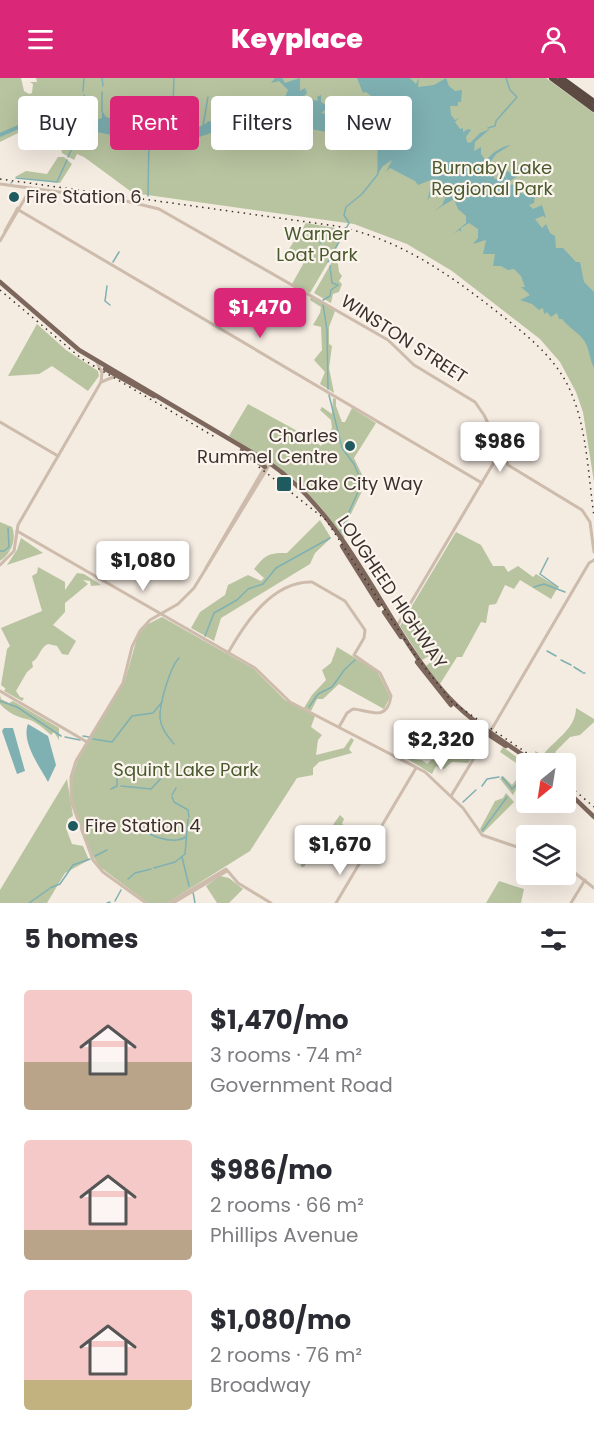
<!DOCTYPE html>
<html lang="en">
<head>
<meta charset="utf-8">
<style>
  body { margin:0; font-family:Poppins,sans-serif; background:#f7f7f7; color:#2b2b33; height:100vh; display:flex; flex-direction:column; font-size:22px; white-space:nowrap }
  * { box-sizing:border-box; margin:0 }
  p { font-size:20px; color:#7c7c81 }
  .icon { flex:none; width:33px; height:33px; fill:none; stroke:currentColor; stroke-width:2; stroke-linecap:round; stroke-linejoin:round }
  .map { position:relative; height:825px; overflow:hidden }
  .sheet { display:flex; flex-direction:column; background:#fff; flex:1 }
  .sheet>* { flex:none }
  .hud { position:absolute; left:18px; top:18px; width:558px; height:54px; display:flex; gap:12px }
  .needle { width:39px; rotate:210deg }
  .controls { position:absolute; left:516px; top:675px; display:grid; gap:12px }
  .controls a { display:grid; place-items:center; width:60px; height:60px; border-radius:6px; background:#fff; box-shadow:0 6px 24px #0002; font-size:30px }
  .price { position:absolute; translate:-50% -51px; padding:0 14px; border-radius:6px; background:#fff; color:#222; font-size:20px; line-height:39px; filter:drop-shadow(0 2px 3px #0008) }
  .price::after { content:''; position:absolute; left:50%; top:36px; width:18px; height:14px; margin-left:-9px; background:inherit; clip-path:polygon(0 0,100% 0,50% 100%) }
  .price.current { background:#db2777; color:#fff }
  ul { padding:0; list-style:none }
  li { display:flex; align-items:center; gap:18px; height:150px; padding:0 24px }
  li span { display:grid; place-items:center; flex:none; width:168px; height:120px; border-radius:6px; color:#555 }
  li>.icon { margin-inline-start:auto }
  span .icon { width:72px; height:72px; fill:#fffc; stroke-width:1 }
  li b { font-size:26px }
  h2 { display:flex; justify-content:space-between; align-items:center; height:72px; padding:0 24px; font-size:26px }
  .chip { padding:0 21px; border-radius:6px; background:#fff; box-shadow:0 6px 24px #0002; font-size:21px; line-height:54px }
  .chip.current { background:#db2777; color:#fff }
  header { display:flex; justify-content:space-between; align-items:center; height:78px; padding:0 24px; background:#db2777; color:#fff; font-size:27px; font-weight:800 }
  .map>svg:first-child { display:block }
</style>
</head>
<body>
<header><svg class="icon" aria-label="menu" viewBox="0 0 24 24"><path d="M4 6h16M4 12h16M4 18h16"/></svg>Keyplace<svg class="icon" aria-label="person" viewBox="0 0 24 24"><circle cx="12" cy="8" r="4"/><path d="M4 21q1-7 8-7t8 7"/></svg></header>
<div class="map">
<svg width="594" height="825" viewBox="0 0 594 825">
  <rect width="100%" height="100%" fill="#f4ebe1"/>
  <g fill="#b8c4a0">
    <polygon points="0,0 21,0 24,13 29,16 32,15 33,6 30,4 37,4 36,0 546,0 594,35 594,404 583,334 576,314 560,284 540,261 452,193 407,166 354,146 133,115 84,79 77,76 74,82 62,75 60,66 52,55 20,54 0,64"/>
    <polygon points="58,79 64,79 72,86 60,105 15,99 26,93 47,96"/>
    <polygon points="306,145 347,152 310,215 292,206 306,181 289,171"/>
    <polygon points="333,182 338,186 339,194 342,198 339,203 342,206 339,214 333,216 331,225 314,215"/>
    <polygon points="311,219 335,233 329,249 329,266 332,268 329,290 334,315 320,306 325,294 314,282 322,272 321,249 313,247 320,235 321,229 310,222"/>
    <polygon points="37,246 66,272 98,293 99,298 88,313 52,288 39,296 8,298"/>
    <polygon points="333,320 336,321 336,328 342,344 345,344 352,330 376,345 354,380 366,405 347,444 344,461 323,432 293,400 229,358 248,326 312,361 321,368 332,350 331,342 320,332 322,329 332,336"/>
    <path d="M320,442l11,18 -16,15 -5,11 -89,54 -7,23 -23,-13 9,-16 25,-17 3,-10 20,-10 13,6 3,-3 -10,-9c12,-14 13,-16 33,-16z"/>
    <path d="M0,444l12,5c5,12 -1,27 -12,34z"/>
    <polygon points="456,454 481,467 493,488 504,488 508,494 518,488 533,499 536,496 558,509 551,521 520,502 514,511 505,507 496,526 489,527 486,545 481,544 462,579 457,579 440,606 426,588 432,583 429,578 422,582 400,548"/>
    <polygon points="21,460 43,475 7,487 17,472"/>
    <path d="M38,489l27,15v8l12,-17 7,1 17,11 -10,1 -1,-5 -7,-1 5,4 -23,19v9l-12,13 23,16 -8,14 -6,-1 -5,-8 -9,-2c-9,4 -8,14 -16,18l1,5 -6,5 -11,19 4,6 4,1 -2,3 -18,-10 5,-7 -3,5 -5,-4 6,-36 3,-3 -9,-18 41,-17 -10,-35 5,-3z"/>
    <polygon points="162,539 254,591 285,622 315,638 311,649 322,657 318,662 316,677 344,670 351,660 354,662 349,671 352,675 319,684 313,690 313,697 297,700 250,773 167,825 148,825 100,789 90,774 72,722 72,700 78,682 125,602 138,557 148,546"/>
    <polygon points="337,569 377,593 390,619 384,631 339,606 323,621 317,621 311,633 304,630 312,617 326,602 322,592 331,585"/>
    <path d="M0,617l1,4 8,4 4,-2 46,27v12l-5,-8 -3,3c-6,-5 -13,-12 -21,-15 -12,-3 -21,-6 -30,-16z"/>
    <path d="M576,630l18,11v3l-14,13 -10,2 -14,14 -4,12h-9l-7,-5 -1,-7 8,4c10,-14 33,-26 33,-47z"/>
    <polygon points="503,669 526,686 525,707 519,706 513,717 500,701 503,698 512,707 525,691 500,674"/>
    <polygon points="453,671 471,681 468,685 452,684 444,691 436,688 432,696 406,680 422,682 427,686 431,682 447,680"/>
    <polygon points="67,701 73,738 68,741 66,750 72,766 83,768 89,782 65,795 47,825 0,825 0,812"/>
    <polygon points="506,715 514,724 483,755 480,751 495,723 503,720"/>
    <polygon points="340,737 344,741 342,746 347,749 344,751 353,756 342,773 333,768 337,759 333,765 329,764 318,781 311,777 304,789 301,789 301,785 307,777 304,773 309,760 327,755"/>
    <polygon points="220,798 229,800 243,811 229,825 217,825 206,808"/>
    <polygon points="499,803 524,811 521,825 486,825"/>
  </g>
  <g fill="#7fb0b2">
    <path d="M275,0h7l3,5 15,-5v13l5,-3 2,5 -4,4 15,4 -1,-4 4,-2v7l8,5 -8,6 6,1 7,-6 -1,5c11,4 26,9 34,-3 2,-4 1,-9 4,-14l-5,-4 -3,1 -6,-15h53l6,6 3,-6 -1,9 16,-2 12,-7 3,8 6,5 7,-1 -1,12h-3v4h-8l1,9 4,5 4,-2 -4,4 5,7 3,-1v4l5,-3 3,1 -5,7 1,5 3,1 10,-10 10,-4 -15,13 -1,9 7,-4v7l5,7c3,-6 15,-15 25,-16l-15,9 -9,13 8,12 8,1 -1,-8 4,6 -1,-9 5,4 4,-7 8,2 17,-6 -35,23 4,4 1,-4 8,-1v8l11,3 8,-8 -2,16 -5,2 4,4 9,-4 4,13 -3,-2 -8,3 7,9 4,-4 4,9 5,3 1,12h7l13,14h4l4,20 10,10v76c-4,-8 -4,-14 -7,-22 -5,-13 -18,-17 -25,-27h-3l-2,-6 -6,4 -4,-5 -3,2 -1,-6 -4,2 -7,-6 -12,-4 10,-5 -9,-8h4l-4,-11 -7,-7 -6,1 -7,-4h-8l2,-12h-12l3,-14 -13,4 5,-6v-9l-9,-6 -8,5v4l-2,-2 -6,4 13,-11v-7l-8,-7 -4,-10 -20,12 8,-6 6,-13 -7,-5h-5l-9,14 6,-22 -15,6 -3,-4 -25,-13 -4,4 6,-12 -9,6 -6,9c1,-10 0,-20 1,-32l-4,-2 -9,4v-5l-5,-1 -4,3 -12,-8 -3,5h-6l-5,8 -2,-5 4,-2 -4,-8 -18,-3 4,5 -5,2 -2,7v-11l-15,-3 -18,2 -1,6 -1,-6 -13,-1 -5,14 2,-11 -12,-1 -3,7 -3,-6h-14l-5,3 1,3 -9,-6 -24,8h-14l-21,-9 -3,4 -1,-4 -7,-2 -7,4 -8,-2 -10,4 -34,-7 -3,4 -1,-5 -29,-6 -20,5 -4,-7 20,-5h25l24,6 8,-3v-7l4,6c13,5 25,1 38,3 20,2 45,18 65,1l8,3 4,-5 4,2 -4,-5 1,-3 6,5h6l-1,4 9,-6 -2,4h7l3,-4 -3,-7h5v8c6,2 24,-9 27,-19l6,-1 3,-7 -9,-9 -8,2z"/>
    <path d="M28,646l20,12 8,29 -8,17c-8,-15 -27,-40 -20,-58z"/>
    <polygon points="4,650 13,650 25,693 17,696 2,653"/>
  </g>
  <g fill="none" stroke-linecap="round" stroke-linejoin="round">
    <g stroke="#7fb0b2" stroke-width="1.5">
      <polyline points="102,0 103,8"/>
      <polyline points="83,13 84,0"/>
      <polyline points="102,14 102,33"/>
      <polyline points="82,41 87,32 84,17"/>
      <polyline points="203,48 208,19"/>
      <polyline points="187,49 189,38"/>
      <polyline points="172,50 174,0"/>
      <polyline points="488,50 495,48 496,43 517,19 510,12 506,0"/>
      <polyline points="68,79 80,53"/>
      <polyline points="16,100 57,104 67,82"/>
      <polyline points="11,105 12,104"/>
      <polyline points="148,118 149,59"/>
      <polyline points="320,165 324,153"/>
      <polyline points="113,184 119,174"/>
      <polyline points="328,184 349,145 344,137 346,129 362,116 378,96"/>
      <polyline points="107,208 105,223 110,227"/>
      <polyline points="323,222 330,218 331,212 338,207 332,205 330,188"/>
      <polyline points="323,226 327,252 328,311"/>
      <polyline points="329,317 342,370 354,386 362,405 340,454"/>
      <polyline points="0,473 4,473 9,469 8,450"/>
      <polyline points="548,480 540,496 558,509"/>
      <polyline points="534,509 544,506 565,514"/>
      <polyline points="205,558 214,535 237,522 248,511 263,506 276,490 330,460"/>
      <polyline points="547,573 556,578"/>
      <polyline points="561,582 571,587"/>
      <polyline points="574,589 582,594"/>
      <polyline points="583,595 585,595"/>
      <polyline points="0,623 17,629 61,658"/>
      <polyline points="309,629 318,616 332,609 345,591 355,582"/>
      <polyline points="83,658 89,659"/>
      <polyline points="65,659 80,662"/>
      <polyline points="93,661 112,664 132,638 153,635 162,624"/>
      <path d="M174,666c-6,-8 -13,-15 -14,-26 -1,-13 10,-51 19,-60"/>
      <polyline points="502,699 512,711 523,700 526,701"/>
      <polyline points="121,708 151,711 166,695"/>
      <polyline points="482,708 487,701 499,699"/>
      <polyline points="111,711 117,708 117,698 122,687"/>
      <polyline points="172,717 176,710"/>
      <polyline points="172,719 174,724 188,732 189,739"/>
      <polyline points="463,724 476,712"/>
      <path d="M128,745c15,8 41,24 58,14"/>
      <polyline points="482,753 507,719"/>
      <polyline points="95,778 107,772"/>
      <polyline points="182,779 189,808"/>
      <polyline points="154,790 175,784 185,776 188,741"/>
      <polyline points="128,801 135,795 151,791"/>
      <polyline points="50,810 60,806 73,787 90,781"/>
      <polyline points="193,814 195,825"/>
      <polyline points="115,823 121,812"/>
      <polyline points="29,825 49,811"/>
      <polyline points="107,825 110,824"/>
    </g>
    <polyline stroke="#7fb0b2" stroke-width="4" points="0,57 30,44"/>
    <g stroke="#cdbbac" stroke-width="3">
      <polyline points="0,106 126,123 159,131 388,262 414,287 475,324 484,337 508,387 582,432 590,444 594,474"/>
      <polyline points="17,131 482,405"/>
      <polyline points="5,153 18,130"/>
      <polyline points="0,163 31,110"/>
      <polyline points="101,304 116,298"/>
      <polyline points="0,344 58,378"/>
      <polyline points="17,453 255,590 290,624 425,694 463,730 482,757 526,772"/>
      <polyline points="0,487 14,473 18,447 101,304 102,295 96,282"/>
      <polyline points="206,490 266,387"/>
      <polyline points="397,548 500,374"/>
      <path d="M228,575c17,-30 44,-72 84,-71l33,19 20,29 -1,8 -10,17 26,18 11,23c-4,27 -22,14 -38,13l-6,4 -8,14"/>
      <polyline points="0,613 87,664"/>
      <polyline points="490,654 589,485 594,482"/>
      <polyline points="451,718 485,662"/>
      <polyline points="566,788 594,810"/>
      <polyline points="146,825 103,794 93,782 71,723 71,699 76,683 123,605 132,569 140,553 150,542 178,526 194,510 270,386"/>
      <polyline points="169,825 226,791 238,805 271,825"/>
      <polyline points="173,825 227,793"/>
      <polyline points="336,825 416,690"/>
      <polyline points="571,825 585,802"/>
    </g>
    <g stroke="#7d675c" stroke-width="4.5">
      <path d="M0,204l79,68 189,112c80,55 113,156 174,228 26,31 62,51 94,74"/>
      <polyline points="105,291 154,318"/>
      <polyline points="242,372 265,389"/>
      <polyline points="342,468 379,527"/>
      <polyline points="384,534 401,559"/>
      <polyline points="417,584 451,627"/>
      <polyline points="482,652 485,661"/>
      <polyline points="483,653 506,668"/>
      <polyline points="566,712 594,739"/>
    </g>
    <g stroke="#5c4a42" stroke-width="6">
      <polyline points="552,0 594,31"/>
      <polyline points="561,0 594,24"/>
    </g>
    <g stroke="#3b302b" stroke-width="1.5" stroke-dasharray="1.5 4.5" stroke-linecap="butt">
      <path d="M0,101l336,47c63,13 110,46 160,85 29,23 58,44 74,79 17,38 18,84 24,126"/>
      <polyline points="0,212 82,281 215,359"/>
      <polyline points="240,374 326,442 415,577 452,624 543,686"/>
      <polyline points="566,705 594,729"/>
    </g>
  </g>
  <g fill="#1f5a5e" stroke="#fbf5ee" stroke-width="2">
    <circle cx="14" cy="119" r="6"/>
    <circle cx="350" cy="368" r="6"/>
    <rect x="276" y="398" width="16" height="16" rx="3"/>
    <circle cx="73" cy="748" r="6"/>
  </g>
  <g text-anchor="middle" stroke-width="4.5" stroke-linejoin="round" paint-order="stroke">
    <g font-size="18" fill="#4a5a2e" stroke="#fbf5ee">
      <text x="492" y="96">Burnaby Lake<tspan x="492" dy="21">Regional Park</tspan></text>
      <text x="317" y="162">Warner<tspan x="317" dy="21">Loat Park</tspan></text>
      <text x="186" y="698">Squint Lake Park</text>
    </g>
    <g font-size="18" fill="#3b302b" stroke="#fbf5ee" text-anchor="start">
      <text x="26" y="125">Fire Station 6</text>
      <text x="338" y="364" text-anchor="end">Charles<tspan x="338" dy="21">Rummel Centre</tspan></text>
      <text x="298" y="412">Lake City Way</text>
      <text x="85" y="754">Fire Station 4</text>
    </g>
    <g font-size="18" fill="#3b302b" stroke="#fbf5ee">
      <text transform="translate(404 261) rotate(33)" y="6">WINSTON STREET</text>
      <text transform="translate(392 514) rotate(56)" y="6">LOUGHEED HIGHWAY</text>
    </g>
  </g>
</svg>
<div class="controls">
<a><svg class="needle" viewBox="-14 -14 28 28"><path d="M0-13l5 13h-10z" fill="#e53935"/><path d="M0 13l5-13h-10z" fill="#7c7c81"/></svg></a>
<a><svg class="icon" aria-label="layers" viewBox="0 0 24 24"><path d="M12 4l9 5-9 5-9-5zM3 14l9 5 9-5"/></svg></a>
</div>
<b class="price current" style="left:260px;top:261px">$1,470</b>
<b class="price" style="left:500px;top:395px">$986</b>
<b class="price" style="left:143px;top:514px">$1,080</b>
<b class="price" style="left:441px;top:693px">$2,320</b>
<b class="price" style="left:340px;top:798px">$1,670</b>
<div class="hud">
<a class="chip">Buy</a>
<a class="chip current">Rent</a>
<a class="chip">Filters</a>
<a class="chip">New</a>
</div>
</div>
<section class="sheet">
<h2>5 homes<svg class="icon" aria-label="filters" viewBox="0 0 24 24"><path d="M4 7h16M4 17h16"/><circle cx="9" cy="7" r="2"/><circle cx="15" cy="17" r="2"/></svg></h2>
<ul>
<li><span style="background:linear-gradient(#f6c9c9 60%,#b9a48a 0)"><svg class="icon" aria-label="home" viewBox="0 0 24 24"><path d="M3 11l9-7 9 7M6 9v11h12V9"/></svg></span><div><b>$1,470/mo</b><p>3 rooms · 74 m²</p><p>Government Road</p></div></li>
<li><span style="background:linear-gradient(#f6c9c9 75%,#b9a48a 0)"><svg class="icon" aria-label="home" viewBox="0 0 24 24"><path d="M3 11l9-7 9 7M6 9v11h12V9"/></svg></span><div><b>$986/mo</b><p>2 rooms · 66 m²</p><p>Phillips Avenue</p></div></li>
<li><span style="background:linear-gradient(#f6c9c9 75%,#c2b280 0)"><svg class="icon" aria-label="home" viewBox="0 0 24 24"><path d="M3 11l9-7 9 7M6 9v11h12V9"/></svg></span><div><b>$1,080/mo</b><p>2 rooms · 76 m²</p><p>Broadway</p></div></li>
</ul>
</section>
</body>
</html>
